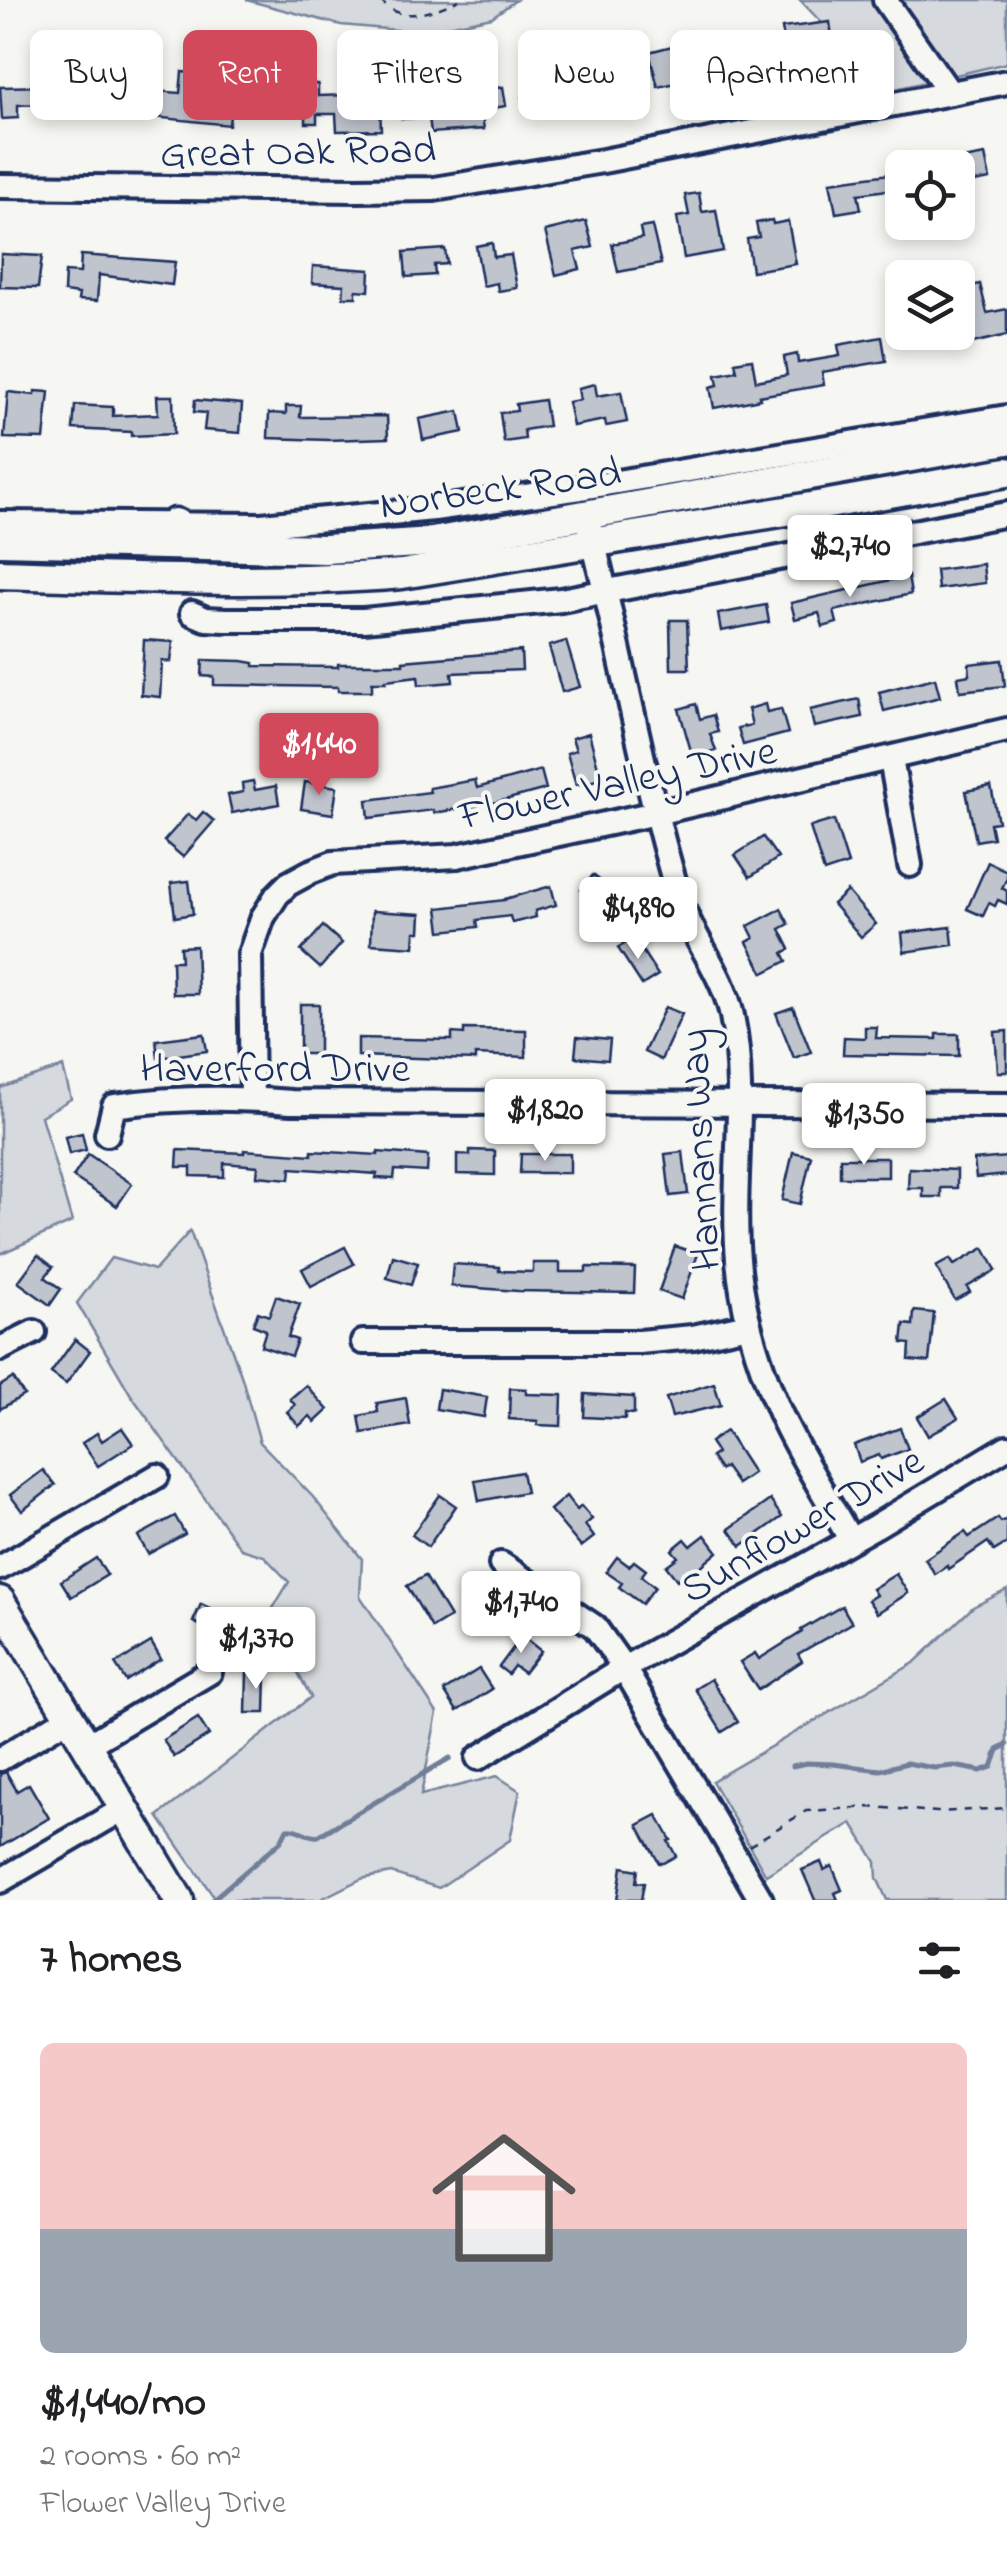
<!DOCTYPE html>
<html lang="en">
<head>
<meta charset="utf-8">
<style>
  body { margin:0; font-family:"Indie Flower",sans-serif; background:#f6f6f6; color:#202124; height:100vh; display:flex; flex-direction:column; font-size:38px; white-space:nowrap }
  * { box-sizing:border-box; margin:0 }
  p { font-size:32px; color:#757577 }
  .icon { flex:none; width:55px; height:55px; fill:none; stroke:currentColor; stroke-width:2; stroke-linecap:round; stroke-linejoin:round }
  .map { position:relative; height:1900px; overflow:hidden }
  .details { display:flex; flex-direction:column; background:#fff; flex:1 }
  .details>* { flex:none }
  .guide { position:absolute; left:30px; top:30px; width:948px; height:90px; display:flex; gap:20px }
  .tools { position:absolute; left:885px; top:150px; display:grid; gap:20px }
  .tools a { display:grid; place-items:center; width:90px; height:90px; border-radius:15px; background:#fff; box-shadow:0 5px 15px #0003; font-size:50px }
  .price { position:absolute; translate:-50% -85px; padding:0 22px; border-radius:10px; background:#fff; color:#222; font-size:32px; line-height:65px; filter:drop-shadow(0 2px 5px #0008) }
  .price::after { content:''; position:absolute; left:50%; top:60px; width:30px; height:22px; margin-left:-15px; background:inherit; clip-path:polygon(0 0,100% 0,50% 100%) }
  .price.selected { background:#d1495b; color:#fff }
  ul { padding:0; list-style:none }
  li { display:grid; align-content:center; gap:20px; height:530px; padding:0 40px }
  li span { display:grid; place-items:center; height:310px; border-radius:15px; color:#555 }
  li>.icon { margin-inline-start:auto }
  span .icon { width:180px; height:180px; fill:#fffc; stroke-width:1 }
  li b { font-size:42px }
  h2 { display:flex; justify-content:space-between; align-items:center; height:120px; padding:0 40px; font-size:42px }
  .tag { padding:0 35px; border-radius:15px; background:#fff; box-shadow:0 5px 15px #0003; font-size:35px; line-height:90px }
  .tag.selected { background:#d1495b; color:#fff }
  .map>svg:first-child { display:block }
</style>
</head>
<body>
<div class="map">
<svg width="1007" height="1900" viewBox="0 0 1007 1900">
  <rect width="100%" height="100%" fill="#f6f6f2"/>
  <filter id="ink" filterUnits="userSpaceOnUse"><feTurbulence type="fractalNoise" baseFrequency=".01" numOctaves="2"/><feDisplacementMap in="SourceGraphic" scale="20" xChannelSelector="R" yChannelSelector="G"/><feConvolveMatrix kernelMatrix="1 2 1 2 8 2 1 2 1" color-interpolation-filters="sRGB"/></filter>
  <g filter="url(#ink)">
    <g fill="#d6d9dd" stroke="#78849e" stroke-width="2.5">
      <polygon points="246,0 516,0 492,17 419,32 341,25"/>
      <polygon points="800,0 1007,0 1007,63 887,91"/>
      <polygon points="63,1067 71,1099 41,1116 72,1222 0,1254 0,1088"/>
      <polygon points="190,1231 242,1378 260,1442 313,1497 362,1559 360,1596 437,1713 421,1795 497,1776 520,1791 510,1840 439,1888 391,1873 361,1879 319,1900 216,1900 158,1816 311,1697 291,1660 272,1658 256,1636 289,1582 264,1556 241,1549 131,1395 77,1303 111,1258 155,1270"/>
      <polygon points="1007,1590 1007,1900 887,1900 877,1878 876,1862 852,1823 766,1875 712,1781 914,1663 973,1607"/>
    </g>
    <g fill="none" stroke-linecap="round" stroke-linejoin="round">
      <g stroke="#717e99" stroke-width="5">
        <polyline points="792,1766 807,1763 833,1764 880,1770 907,1763 934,1768 954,1766 981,1771 992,1767 998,1750 1007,1745"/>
        <path d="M212,1900l69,-59 6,-12c13,-2 19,9 31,7l132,-78"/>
      </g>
    </g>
    <g fill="#c0c4cd" stroke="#1b2f5e" stroke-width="2.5">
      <polygon points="830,22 834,54 787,61 782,28"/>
      <polygon points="740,39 757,58 735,79 718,60"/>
      <polygon points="672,46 674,56 697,50 703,77 658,87 649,52"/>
      <polygon points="612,57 617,74 631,71 637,92 608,99 606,92 593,96 589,82 601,79 596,61"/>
      <polygon points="182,72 211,75 208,104 231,106 229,125 153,117 156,91 180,93"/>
      <polygon points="307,84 318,84 318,96 351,95 351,107 380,106 381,130 337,131 336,114 317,114 317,123 306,123 306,113 269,112 270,89 307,90"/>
      <polygon points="53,86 54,115 42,115 42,104 18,105 18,118 2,119 0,87"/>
      <polygon points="503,87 506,106 481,110 484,129 431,133 429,117 402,119 400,93 442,89 443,96"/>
      <polygon points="565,87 571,109 541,117 540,112 527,115 522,98"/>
      <polygon points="111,90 114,114 82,117 79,93"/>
      <polygon points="985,155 990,179 958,185 958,160"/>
      <polygon points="902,164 902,188 858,194 861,209 836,213 830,182 890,174 889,166"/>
      <polygon points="699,193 702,212 716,210 723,251 684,258 677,217 689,215 685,195"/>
      <polygon points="772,220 773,224 788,221 796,264 752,271 747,239 759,237 756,223"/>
      <polygon points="586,221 593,247 575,251 580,269 556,275 545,231"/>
      <polygon points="652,226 661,264 618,272 612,244 642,238 640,228"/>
      <polygon points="492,243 494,257 511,255 517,288 498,291 497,283 483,286 476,246"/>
      <polygon points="445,249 447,264 434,265 435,275 406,277 404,252"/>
      <polygon points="1,254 42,256 38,288 0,287"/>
      <polygon points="81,255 175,262 172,285 99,275 97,301 78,300 79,294 64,292 65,272 80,273"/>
      <polygon points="313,266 370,270 369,291 356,290 356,297 343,297 344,285 312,283"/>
      <polygon points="980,284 987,313 1007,309 1007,335 973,343 967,317 973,316 967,287"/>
      <polygon points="914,332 952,332 953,338 916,345"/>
      <polygon points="882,337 886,361 822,372 824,385 759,396 760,399 714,408 710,387 718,385 716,375 737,371 735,362 752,359 756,381 787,375 784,357 797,354 798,363 840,356 838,345"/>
      <polygon points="595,384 597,396 621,392 627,422 606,426 605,420 573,426 568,402 580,400 578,388"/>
      <polygon points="35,391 49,392 44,439 4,438 8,392 35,395"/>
      <polygon points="157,396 173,396 174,434 131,436 131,432 73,429 75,405 113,407 113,416 158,414"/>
      <polygon points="195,400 242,404 240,433 204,430 206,413 194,412"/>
      <polygon points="544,400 548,426 524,430 525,439 504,442 500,413 517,411 516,404"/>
      <polygon points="286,406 301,406 300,417 387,416 388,438 328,440 268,438 269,413 286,414"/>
      <polygon points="459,411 463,432 423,440 419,419"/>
      <polygon points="983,564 985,583 938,589 936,570"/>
      <polygon points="908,576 911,594 834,611 837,623 823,627 819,613 795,619 791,603"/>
      <polygon points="766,605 769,622 721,631 718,614"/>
      <polygon points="670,620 687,620 689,669 671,669"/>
      <polygon points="144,640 173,642 171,662 162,661 160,697 141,695"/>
      <polygon points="566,641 580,687 562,692 549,646"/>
      <polygon points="521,651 522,670 452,673 453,682 419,685 418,676 386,680 386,682 372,682 372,691 338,691 338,687 214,685 214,677 202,676 203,660 242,661 254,663 254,666 338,667 338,664 403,664 403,661"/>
      <polygon points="1002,660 1005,686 960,691 958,677 970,675 969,664"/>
      <polygon points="935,678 940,697 884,711 879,692"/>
      <polygon points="859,699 862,717 814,727 810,710"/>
      <polygon points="696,704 700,719 713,715 718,732 710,734 716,751 693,758 679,709"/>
      <polygon points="765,704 767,712 781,709 788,733 743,745 738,728 752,725 748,709"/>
      <polygon points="589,733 601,779 576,785 567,753 576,750 572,738"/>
      <polygon points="541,770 546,789 497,802 434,813 433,810 369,818 367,800 430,792 429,788 475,780 477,788"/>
      <polygon points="253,781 255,790 276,786 279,804 232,813 228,795 243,792 242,783"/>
      <polygon points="305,782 337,787 333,814 301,809"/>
      <polygon points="991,786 998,822 990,823 993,838 976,841 966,791"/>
      <polygon points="203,812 214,821 183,857 164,841 188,814 196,820"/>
      <polygon points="834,820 848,864 824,872 810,827"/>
      <polygon points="763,837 778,858 750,877 735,855"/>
      <polygon points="988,862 1007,871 1007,878 1002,888 1007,891 1007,904 998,900 995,906 989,903 983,916 967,909"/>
      <polygon points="593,875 632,906 619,921 581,890"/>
      <polygon points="189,881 193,914 175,917 171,883"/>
      <polygon points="551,886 556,905 535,911 536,917 512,923 510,916 477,920 478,927 441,931 438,908 505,900 505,899"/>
      <polygon points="847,891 876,924 861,937 833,904"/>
      <polygon points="781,909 789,924 780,929 790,949 783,953 787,961 763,973 747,942 754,938 748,926"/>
      <polygon points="372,911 421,914 420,932 415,932 414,947 371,944"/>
      <polygon points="323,926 342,943 320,968 301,951"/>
      <polygon points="951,927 953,945 904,952 902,933"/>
      <polygon points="634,938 658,975 642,985 618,948"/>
      <polygon points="196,946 198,994 173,994 172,961 181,961 180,947"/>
      <rect x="300" y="1004" width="19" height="50"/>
      <polygon points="665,1007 682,1014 661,1060 644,1052"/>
      <polygon points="793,1007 811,1052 794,1058 776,1013"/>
      <polygon points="865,1027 877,1027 876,1038 937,1039 937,1034 959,1034 959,1056 843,1054 844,1037 865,1038"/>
      <polygon points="464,1029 526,1030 526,1057 475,1055 475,1060 358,1056 358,1038 452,1040 452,1033 464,1034"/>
      <polygon points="1007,1031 1007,1072 998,1072 995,1032"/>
      <polygon points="204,1034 207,1051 158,1058 156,1040"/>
      <polygon points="577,1037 610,1040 608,1060 575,1057"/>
      <polygon points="82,1133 86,1150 69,1154 65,1137"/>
      <polygon points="178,1150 244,1153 244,1150 312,1155 312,1151 378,1155 378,1152 428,1156 427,1172 395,1170 394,1179 376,1178 377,1174 291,1168 290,1179 257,1176 258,1166 224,1163 224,1177 191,1176 191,1167 177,1167"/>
      <polygon points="470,1150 495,1151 495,1175 457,1174 457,1154 470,1155"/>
      <polygon points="683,1152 688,1194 670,1196 665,1154"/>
      <polygon points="793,1152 811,1156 800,1204 782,1200"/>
      <polygon points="88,1154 132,1184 117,1206 73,1177"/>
      <polygon points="521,1154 570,1154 570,1173 520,1173"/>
      <polygon points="1007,1157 1007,1175 976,1178 974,1160"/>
      <rect x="840" y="1158" width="48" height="19"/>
      <polygon points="909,1168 957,1170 957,1188 941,1188 941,1197 923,1197 923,1188 908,1188"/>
      <polygon points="675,1246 698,1254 682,1299 659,1291"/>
      <polygon points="345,1247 354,1264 311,1286 302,1269"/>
      <polygon points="984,1248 996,1270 967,1287 970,1292 955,1300 936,1267 950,1259 954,1265"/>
      <polygon points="38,1255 53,1267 45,1277 61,1289 50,1305 18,1282"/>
      <polygon points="393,1256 418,1263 411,1285 387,1278"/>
      <polygon points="533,1263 560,1263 560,1272 586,1272 586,1267 635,1268 634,1293 518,1291 451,1286 453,1264 499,1267 499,1271 533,1272"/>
      <polygon points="276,1296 300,1304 288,1337 297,1340 291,1356 261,1346 266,1330 253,1325 258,1312 269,1316"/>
      <polygon points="914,1311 934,1313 929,1362 909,1360 910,1344 902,1343 904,1324 913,1325"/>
      <polygon points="75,1339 90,1351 66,1384 51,1373"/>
      <polygon points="13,1378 24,1395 0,1409 0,1386"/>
      <polygon points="714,1383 721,1405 672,1417 666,1398"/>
      <polygon points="306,1385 328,1410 315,1422 310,1416 299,1426 287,1412 295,1405 290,1399"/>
      <polygon points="510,1388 526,1389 526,1394 562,1395 561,1426 537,1425 538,1421 509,1419"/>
      <polygon points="439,1389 487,1397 484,1417 436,1409"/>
      <polygon points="585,1394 634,1397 634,1414 625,1413 625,1419 584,1417"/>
      <polygon points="406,1398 410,1425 362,1433 359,1416 378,1412 377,1403"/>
      <polygon points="946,1399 958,1418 928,1436 917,1417"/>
      <polygon points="122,1428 133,1444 98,1466 82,1443 97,1433 102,1441"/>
      <polygon points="900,1428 908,1449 881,1459 879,1455 860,1462 854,1445"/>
      <polygon points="726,1431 753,1473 737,1484 725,1467 720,1470 711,1457 717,1453 710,1442"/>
      <polygon points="43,1470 55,1485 22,1511 10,1495"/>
      <polygon points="522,1472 526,1492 479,1501 475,1480"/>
      <polygon points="440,1495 456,1506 428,1547 412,1535"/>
      <polygon points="566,1496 577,1510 581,1506 592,1519 585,1525 594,1537 581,1547 550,1510"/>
      <polygon points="770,1500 782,1517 741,1546 729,1529"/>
      <polygon points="175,1516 185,1534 148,1554 138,1536"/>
      <polygon points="998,1518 1001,1522 1007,1519 1007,1543 994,1551 988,1542 948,1569 947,1566 935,1574 925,1559 965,1532 969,1537"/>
      <polygon points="705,1535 718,1552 694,1572 691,1568 677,1580 666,1566 678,1557 672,1550 685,1539 691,1546"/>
      <polygon points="617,1557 629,1566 634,1561 646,1570 641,1576 655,1587 642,1604 619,1587 622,1583 606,1572"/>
      <polygon points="96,1558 107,1575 71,1597 61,1581"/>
      <polygon points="896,1574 908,1593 877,1613 868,1600 876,1595 872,1589"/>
      <polygon points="425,1576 450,1617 432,1628 407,1586"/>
      <polygon points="201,1604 237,1621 229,1639 193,1622"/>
      <polygon points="842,1606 852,1623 798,1654 802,1661 758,1690 740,1662 755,1653 759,1659 802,1632 801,1630"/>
      <polygon points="522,1636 541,1651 524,1673 514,1666 508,1674 499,1667"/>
      <polygon points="151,1642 161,1659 126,1681 115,1664"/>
      <polygon points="479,1669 492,1689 457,1711 444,1691"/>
      <polygon points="247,1672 266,1672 265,1713 246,1713"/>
      <polygon points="711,1679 738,1722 722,1732 695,1689"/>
      <polygon points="198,1718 209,1735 174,1757 163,1740"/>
      <polygon points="6,1772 17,1791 29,1784 49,1818 0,1847 0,1774"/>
      <polygon points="657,1815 671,1840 668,1841 676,1856 663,1863 659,1863 638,1825"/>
      <polygon points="821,1862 824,1870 832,1866 842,1890 835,1893 838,1900 815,1900 802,1870"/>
      <polygon points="622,1867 638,1870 636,1882 644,1883 641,1900 617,1900"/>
    </g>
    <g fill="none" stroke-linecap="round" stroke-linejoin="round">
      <g stroke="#1b2f5e" stroke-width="30">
        <g id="minor">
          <polyline points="885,0 950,93"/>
          <polyline points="0,186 357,190 434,189 603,161 1007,82"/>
          <polyline points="0,523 261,525 434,509 581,488 1007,417"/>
          <path d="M590,529c31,120 52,243 87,362 12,44 46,80 55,125 16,80 -1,163 6,243 4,52 21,106 42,154 19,42 47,85 70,126"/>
          <polyline points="192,613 206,619 226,620 364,620 561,600 1007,514"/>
          <polyline points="891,759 910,865"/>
          <polyline points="252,1099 250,954 263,917 277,895 288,884 310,872 333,863 457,856 656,813 1007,730"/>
          <path d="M107,1134l7,-28c59,-9 118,-9 177,-4l716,3"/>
          <polyline points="363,1342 639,1342 693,1337 748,1325"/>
          <polyline points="0,1349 34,1332"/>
          <polyline points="501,1564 595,1627 624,1668 761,1900"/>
          <polyline points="0,1568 157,1476"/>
          <polyline points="86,1746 210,1672"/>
          <polyline points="478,1758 624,1668 876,1526 1007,1447"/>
          <polyline points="0,1759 70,1717"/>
          <polyline points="0,1881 125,1808"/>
        </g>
      </g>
      <g stroke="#1b2f5e" stroke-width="35">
        <g id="major">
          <polyline points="175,523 196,534 218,539"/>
          <polyline points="0,541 325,549 432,542 1007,440"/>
          <path d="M0,574c134,4 269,11 402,0l421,-69 184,-33"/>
          <polyline points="0,1601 179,1900"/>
        </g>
      </g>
      <g stroke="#1b2f5e" stroke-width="2.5" stroke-dasharray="8 8" stroke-linecap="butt">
        <path d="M380,0c21,25 52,12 79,0"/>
        <polyline points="749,1846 806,1811 872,1807 937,1812 1007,1808"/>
      </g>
      <use href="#minor" stroke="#f6f6f2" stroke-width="22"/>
      <use href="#major" stroke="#f6f6f2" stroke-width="28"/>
    </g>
  </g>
  <g text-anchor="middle" stroke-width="8" stroke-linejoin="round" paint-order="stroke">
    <g font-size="42" fill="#1b2f5e" stroke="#f6f6f2">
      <text transform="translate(298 149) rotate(-1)" y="15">Great Oak Road</text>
      <text transform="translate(500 486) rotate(-8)" y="15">Norbeck Road</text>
      <text transform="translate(617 781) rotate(-12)" y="15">Flower Valley Drive</text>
      <text x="275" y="1081">Haverford Drive</text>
      <text transform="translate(698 1150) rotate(-93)" y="15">Hannans Way</text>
      <text transform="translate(801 1523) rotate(-30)" y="15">Sunflower Drive</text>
    </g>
  </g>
</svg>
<div class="tools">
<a><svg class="icon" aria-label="locate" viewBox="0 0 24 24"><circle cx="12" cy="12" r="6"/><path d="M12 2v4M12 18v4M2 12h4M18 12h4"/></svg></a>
<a><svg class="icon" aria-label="layers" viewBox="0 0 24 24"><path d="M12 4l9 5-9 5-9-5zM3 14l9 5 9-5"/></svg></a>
</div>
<b class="price" style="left:850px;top:600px">$2,740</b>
<b class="price selected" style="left:319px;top:798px">$1,440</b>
<b class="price" style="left:638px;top:962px">$4,890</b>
<b class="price" style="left:545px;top:1164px">$1,820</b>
<b class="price" style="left:864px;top:1168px">$1,350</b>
<b class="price" style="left:521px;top:1656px">$1,740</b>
<b class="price" style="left:256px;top:1692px">$1,370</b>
<div class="guide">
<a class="tag">Buy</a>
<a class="tag selected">Rent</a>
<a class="tag">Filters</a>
<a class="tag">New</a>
<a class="tag">Apartment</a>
</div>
</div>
<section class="details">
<h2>7 homes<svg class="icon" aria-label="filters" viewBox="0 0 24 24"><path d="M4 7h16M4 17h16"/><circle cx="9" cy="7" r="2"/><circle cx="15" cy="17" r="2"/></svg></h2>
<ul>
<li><span style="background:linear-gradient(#f6c9c9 60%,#9aa5b1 0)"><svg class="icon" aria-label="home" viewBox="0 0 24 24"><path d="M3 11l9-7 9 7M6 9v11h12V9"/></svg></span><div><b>$1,440/mo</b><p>2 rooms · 60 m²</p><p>Flower Valley Drive</p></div></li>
</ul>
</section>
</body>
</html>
